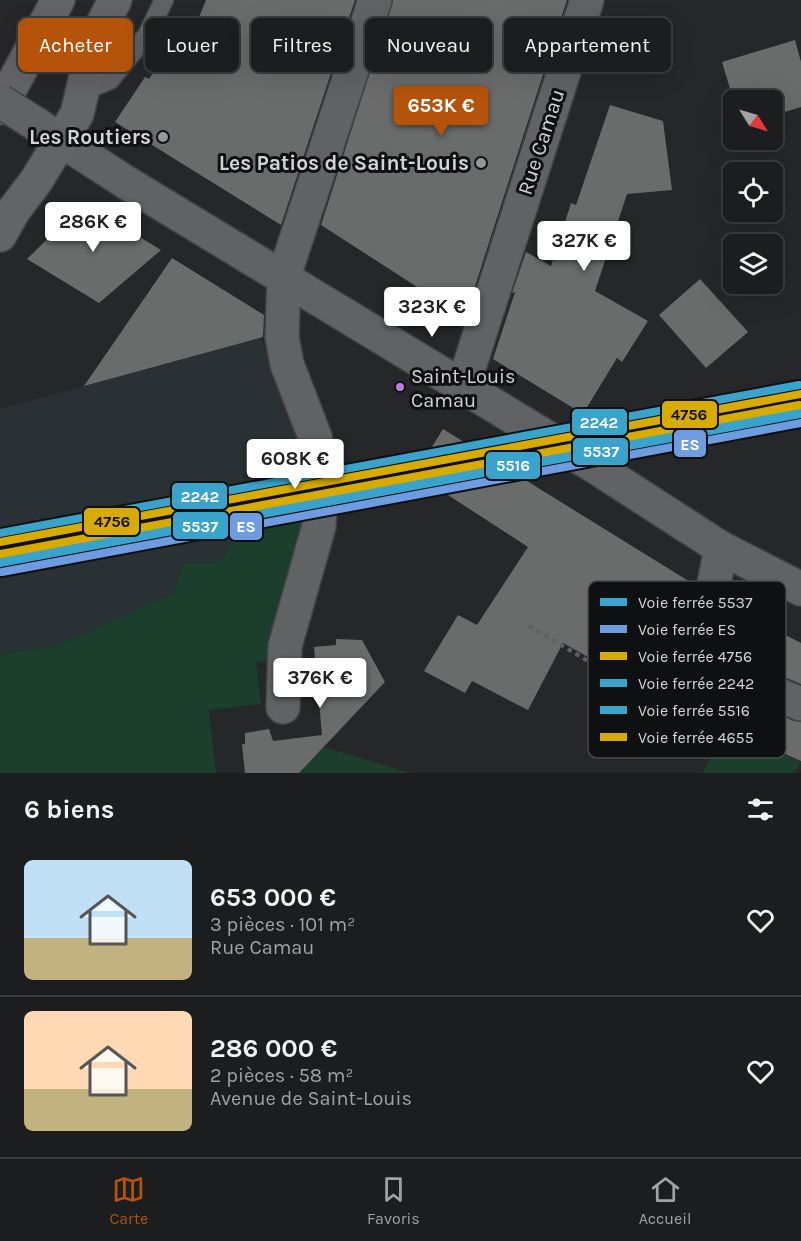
<!DOCTYPE html>
<html lang="fr">
<head>
<meta charset="utf-8">
<style>
  body { margin:0; font-family:Karla,sans-serif; background:#252627; color:#f1f3f6; height:100vh; display:flex; flex-direction:column; font-size:22px; white-space:nowrap }
  * { box-sizing:border-box; margin:0 }
  p { font-size:20px; color:#a0a2a4 }
  .icon { flex:none; width:33px; height:33px; fill:none; stroke:currentColor; stroke-width:2; stroke-linecap:round; stroke-linejoin:round }
  .map { position:relative; height:773px; overflow:hidden }
  .drawer { display:flex; flex-direction:column; background:#1c1d1e; flex:1 }
  .drawer>* { flex:none }
  .hud { position:absolute; left:18px; top:18px; width:765px; height:54px; display:flex; gap:12px }
  .needle { width:39px; rotate:127deg }
  .buttons { position:absolute; left:723px; top:90px; display:grid; gap:12px }
  .buttons a { display:grid; place-items:center; width:60px; height:60px; border-radius:9px; background:#1c1d1e; box-shadow:0 6px 24px #0002,0 0 0 2px #3a3b3c; font-size:30px }
  .price { position:absolute; translate:-50% -51px; padding:0 14px; border-radius:6px; background:#fff; color:#222; font-size:20px; line-height:39px; filter:drop-shadow(0 2px 3px #0008) }
  .price::after { content:''; position:absolute; left:50%; top:36px; width:18px; height:14px; margin-left:-9px; background:inherit; clip-path:polygon(0 0,100% 0,50% 100%) }
  .price.active { background:#b45309; color:#fff }
  ul { padding:0; list-style:none }
  li { display:flex; align-items:center; gap:18px; height:150px; padding:0 24px }
  li+li { border-top:2px solid #3a3b3c }
  li span { display:grid; place-items:center; flex:none; width:168px; height:120px; border-radius:9px; color:#555 }
  li>.icon { margin-inline-start:auto }
  span .icon { width:72px; height:72px; fill:#fffc; stroke-width:1 }
  li b { font-size:26px }
  h2 { display:flex; justify-content:space-between; align-items:center; height:72px; padding:0 24px; font-size:26px }
  .pill { padding:0 21px; border-radius:9px; background:#1c1d1e; box-shadow:0 6px 24px #0002,0 0 0 2px #3a3b3c; font-size:21px; line-height:54px }
  .pill.active { background:#b45309; color:#fff }
  .tabs { display:flex; justify-content:space-around; align-items:center; height:84px; border-top:2px solid #3a3b3c; background:#1c1d1e; font-size:16px; color:#a0a2a4 }
  .tabs a { display:grid; justify-items:center; gap:3px }
  .tabs .active { color:#b45309 }
  .map>svg:first-child { display:block }
</style>
</head>
<body>
<div class="map">
<svg width="801" height="773" viewBox="0 0 801 773">
  <rect width="100%" height="100%" fill="#262728"/>
  <polygon fill="#293134" points="260,338 283,382 307,449 308,525 248,500 242,521 221,562 183,564 173,594 53,647 0,654 0,409"/>
  <g fill="#1b3f2c">
    <polygon points="247,500 308,525 269,661 256,662 261,704 209,710 216,773 0,773 0,654 53,647 173,594 183,564 221,562 242,521"/>
    <polygon points="738,734 801,762 795,773 702,773 717,746 731,751"/>
    <polygon points="324,747 410,773 297,773"/>
  </g>
  <g fill="#6a6c6c">
    <polygon points="206,0 355,0 281,225 115,122 145,77 149,79 155,70 160,73 172,52 182,59"/>
    <polygon points="393,0 567,0 468,308 456,312 321,225"/>
    <polygon points="795,40 801,62 801,107 772,116 772,100 734,100 734,102 722,62"/>
    <polygon points="610,105 663,121 672,190 627,194 595,291 648,321 622,362 617,358 583,414 493,359 515,292 512,293 526,252 551,266 571,203 576,205"/>
    <polygon points="84,203 161,250 99,303 27,259"/>
    <polygon points="172,258 264,315 263,337 84,386"/>
    <polygon points="700,279 748,332 706,368 659,315"/>
    <polygon points="443,429 695,585 686,631 687,638 631,604 595,661 563,643 528,710 472,681 465,693 424,671 458,615 477,625 528,547 434,486 447,470 427,455"/>
    <polygon points="729,606 801,643 801,684 741,659 724,631"/>
    <polygon points="336,639 362,640 385,682 299,773 245,773 242,744 245,744 245,733 269,729 273,741 322,735 314,647 336,645"/>
    <polygon points="726,694 794,721 801,722 801,761 715,723"/>
  </g>
  <g fill="none" stroke-linecap="round" stroke-linejoin="round">
    <g stroke="#424344" stroke-width="21">
      <polyline id="service" points="81,92 110,80 147,35 164,0"/>
    </g>
    <g stroke="#424344" stroke-width="36">
      <g id="minor">
        <polyline points="463,386 587,0"/>
        <polyline points="721,548 704,635 728,674 801,704"/>
        <polyline points="283,707 285,646 319,526 322,473 315,437 287,364 282,337 284,276 375,0"/>
      </g>
    </g>
    <g stroke="#424344" stroke-width="36">
      <polyline id="tertiary" points="39,126 127,183 594,466 721,548 801,589"/>
    </g>
    <g stroke="#424344" stroke-width="36">
      <g id="secondary">
        <polyline points="0,108 58,0"/>
        <polyline points="0,235 14,210 36,181 77,114 94,41 115,0"/>
      </g>
    </g>
    <polyline stroke="#5f6061" stroke-width="4" stroke-dasharray="4.5 4.5" stroke-linecap="butt" points="529,626 669,709 705,701"/>
    <use href="#service" stroke="#616263" stroke-width="18"/>
    <use href="#minor" stroke="#616263" stroke-width="33"/>
    <use href="#tertiary" stroke="#616263" stroke-width="33"/>
    <use href="#secondary" stroke="#626467" stroke-width="33"/>
    <g stroke="#424344" stroke-width="36" stroke-linecap="butt">
      <polyline id="tertiary-bridge" points="0,101 39,126"/>
    </g>
    <use href="#tertiary-bridge" stroke="#616263" stroke-width="33"/>
    <g stroke="#0f1011" stroke-width="12">
      <polyline id="rail-1" points="0,563 801,414"/>
    </g>
    <g stroke="#0f1011" stroke-width="12">
      <polyline id="rail-2" points="2,572 801,423"/>
    </g>
    <g stroke="#0f1011" stroke-width="12">
      <polyline id="rail-3" points="0,542 801,394"/>
    </g>
    <g stroke="#0f1011" stroke-width="12">
      <polyline id="rail-4" points="0,533 799,385"/>
    </g>
    <g stroke="#0f1011" stroke-width="12">
      <polyline id="rail-5" points="3,560 801,412"/>
    </g>
    <g stroke="#0f1011" stroke-width="12">
      <polyline id="rail-6" points="0,554 799,405"/>
    </g>
    <use href="#rail-1" stroke="#3aa3cb" stroke-width="8"/>
    <use href="#rail-2" stroke="#6d9de0" stroke-width="8"/>
    <use href="#rail-3" stroke="#d8ab00" stroke-width="8"/>
    <use href="#rail-4" stroke="#3aa3cb" stroke-width="8"/>
    <use href="#rail-5" stroke="#3aa3cb" stroke-width="8"/>
    <use href="#rail-6" stroke="#d8ab00" stroke-width="8"/>
  </g>
  <g fill="#969798" stroke="#0f1011" stroke-width="2">
    <circle cx="163" cy="137" r="6"/>
    <circle cx="481" cy="163" r="6"/>
  </g>
  <circle fill="#c07fdc" stroke="#0f1011" stroke-width="2" cx="400" cy="387" r="5"/>
  <g text-anchor="middle" stroke-width="6" stroke-linejoin="round" paint-order="stroke">
    <g font-size="20" fill="#d2d4d5" stroke="#0f1011" text-anchor="start">
      <text x="411" y="383">Saint-Louis<tspan x="411" dy="24">Camau</tspan></text>
    </g>
    <g font-size="21" font-weight="bold" fill="#d2d4d5" stroke="#0f1011" text-anchor="end">
      <text x="151" y="144">Les Routiers</text>
      <text x="469" y="170">Les Patios de Saint-Louis</text>
    </g>
    <g font-size="21" fill="#d2d4d5" stroke="#0f1011">
      <text transform="translate(541 142) rotate(-72)" y="7">Rue Camau</text>
    </g>
  </g>
  <rect x="588" y="581" width="198" height="177" rx="9" fill="#0f1011" stroke="#4a4b4c" stroke-width="1.5"/>
  <rect x="600" y="598" width="27" height="8" fill="#3aa3cb"/>
  <rect x="600" y="625" width="27" height="8" fill="#6d9de0"/>
  <rect x="600" y="652" width="27" height="8" fill="#d8ab00"/>
  <rect x="600" y="679" width="27" height="8" fill="#3aa3cb"/>
  <rect x="600" y="706" width="27" height="8" fill="#3aa3cb"/>
  <rect x="600" y="733" width="27" height="8" fill="#d8ab00"/>
  <g font-size="16" fill="#d2d4d5">
    <text x="638" y="608">Voie ferrée 5537</text>
    <text x="638" y="635">Voie ferrée ES</text>
    <text x="638" y="662">Voie ferrée 4756</text>
    <text x="638" y="689">Voie ferrée 2242</text>
    <text x="638" y="716">Voie ferrée 5516</text>
    <text x="638" y="743">Voie ferrée 4655</text>
  </g>
  <g stroke="#0f1011" stroke-width="2">
    <rect x="661" y="400" width="57" height="29" rx="6" fill="#d8ab00"/>
    <rect x="571" y="408" width="57" height="28" rx="6" fill="#3aa3cb"/>
    <rect x="673" y="429" width="34" height="29" rx="6" fill="#6d9de0"/>
    <rect x="572" y="437" width="57" height="29" rx="6" fill="#3aa3cb"/>
    <rect x="485" y="451" width="56" height="29" rx="6" fill="#3aa3cb"/>
    <rect x="171" y="482" width="57" height="28" rx="6" fill="#3aa3cb"/>
    <rect x="83" y="507" width="57" height="29" rx="6" fill="#d8ab00"/>
    <rect x="172" y="511" width="57" height="29" rx="6" fill="#3aa3cb"/>
    <rect x="229" y="512" width="34" height="29" rx="6" fill="#6d9de0"/>
  </g>
  <g font-size="16" text-anchor="middle" font-weight="bold" fill="#fff">
    <text x="599" y="428">2242</text>
    <text x="690" y="450">ES</text>
    <text x="601" y="457">5537</text>
    <text x="513" y="471">5516</text>
    <text x="200" y="502">2242</text>
    <text x="200" y="532">5537</text>
    <text x="246" y="532">ES</text>
  </g>
  <g font-size="16" text-anchor="middle" font-weight="bold" fill="#111">
    <text x="689" y="420">4756</text>
    <text x="112" y="527">4756</text>
  </g>
</svg>
<div class="buttons">
<a><svg class="needle" viewBox="-14 -14 28 28"><path d="M0-13l5 13h-10z" fill="#e53935"/><path d="M0 13l5-13h-10z" fill="#a0a2a4"/></svg></a>
<a><svg class="icon" aria-label="locate" viewBox="0 0 24 24"><circle cx="12" cy="12" r="6"/><path d="M12 2v4M12 18v4M2 12h4M18 12h4"/></svg></a>
<a><svg class="icon" aria-label="layers" viewBox="0 0 24 24"><path d="M12 4l9 5-9 5-9-5zM3 14l9 5 9-5"/></svg></a>
</div>
<b class="price active" style="left:441px;top:137px">653K €</b>
<b class="price" style="left:93px;top:253px">286K €</b>
<b class="price" style="left:584px;top:272px">327K €</b>
<b class="price" style="left:432px;top:338px">323K €</b>
<b class="price" style="left:295px;top:490px">608K €</b>
<b class="price" style="left:320px;top:709px">376K €</b>
<div class="hud">
<a class="pill active">Acheter</a>
<a class="pill">Louer</a>
<a class="pill">Filtres</a>
<a class="pill">Nouveau</a>
<a class="pill">Appartement</a>
</div>
</div>
<section class="drawer">
<h2>6 biens<svg class="icon" aria-label="filters" viewBox="0 0 24 24"><path d="M4 7h16M4 17h16"/><circle cx="9" cy="7" r="2"/><circle cx="15" cy="17" r="2"/></svg></h2>
<ul>
<li><span style="background:linear-gradient(#bfe0f5 65%,#c2b280 0)"><svg class="icon" aria-label="home" viewBox="0 0 24 24"><path d="M3 11l9-7 9 7M6 9v11h12V9"/></svg></span><div><b>653 000 €</b><p>3 pièces · 101 m²</p><p>Rue Camau</p></div><svg class="icon" aria-label="heart" viewBox="0 0 24 24"><path d="M12 20l-8-8c-3-5 5-10 8-4 3-6 11-1 8 4z"/></svg></li>
<li><span style="background:linear-gradient(#ffd9b3 65%,#c2b280 0)"><svg class="icon" aria-label="home" viewBox="0 0 24 24"><path d="M3 11l9-7 9 7M6 9v11h12V9"/></svg></span><div><b>286 000 €</b><p>2 pièces · 58 m²</p><p>Avenue de Saint-Louis</p></div><svg class="icon" aria-label="heart" viewBox="0 0 24 24"><path d="M12 20l-8-8c-3-5 5-10 8-4 3-6 11-1 8 4z"/></svg></li>
</ul>
</section>
<nav class="tabs">
<a class="active"><svg class="icon" aria-label="map" viewBox="0 0 24 24"><path d="M3 6l6-2 6 2 6-2v14l-6 2-6-2-6 2zM9 4v14M15 6v14"/></svg>Carte</a>
<a><svg class="icon" aria-label="saved" viewBox="0 0 24 24"><path d="M7 4h10v16l-5-4-5 4z"/></svg>Favoris</a>
<a><svg class="icon" aria-label="home" viewBox="0 0 24 24"><path d="M3 11l9-7 9 7M6 9v11h12V9"/></svg>Accueil</a>
</nav>
</body>
</html>
